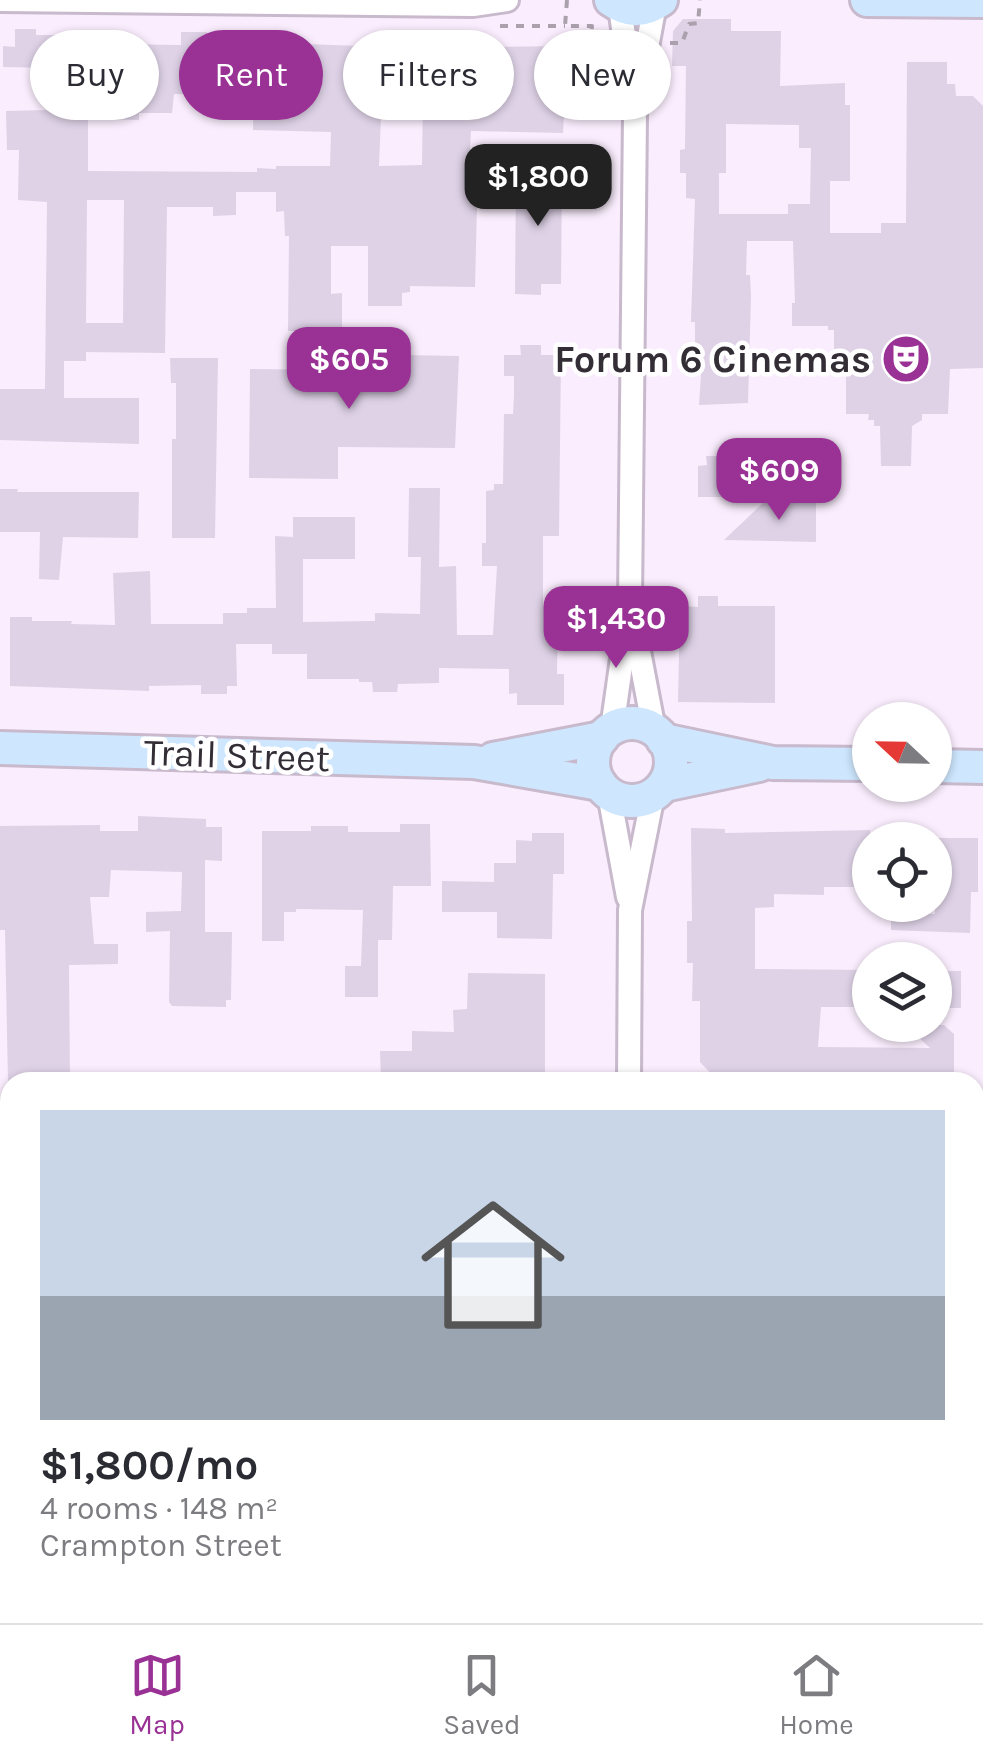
<!DOCTYPE html>
<html lang="en">
<head>
<meta charset="utf-8">
<style>
  body { margin:0; font-family:Karla,sans-serif; background:#f2f2f3; color:#2b2b33; height:100vh; display:flex; flex-direction:column; font-size:38px; white-space:nowrap }
  * { box-sizing:border-box; margin:0 }
  p { font-size:32px; color:#7c7c81 }
  .icon { flex:none; width:55px; height:55px; fill:none; stroke:currentColor; stroke-width:2; stroke-linecap:round; stroke-linejoin:round }
  .map { position:relative; flex:1; overflow:hidden }
  .side { position:absolute; left:0px; top:1072px; width:985px; height:552px; display:flex; flex-direction:column; background:#fff; border-radius:30px 30px 0 0; box-shadow:0 2px 8px #0004 }
  .side>* { flex:none }
  .guide { position:absolute; left:30px; top:30px; width:925px; height:90px; display:flex; gap:20px }
  .needle { width:65px; rotate:292deg }
  .buttons { position:absolute; left:852px; top:702px; display:grid; gap:20px }
  .buttons a { display:grid; place-items:center; width:100px; height:100px; border-radius:50%; background:#fff; box-shadow:0 2px 8px #0004; font-size:50px }
  .price { position:absolute; translate:-50% -85px; padding:0 22px; border-radius:20px; background:#9a3295; color:#fff; font-size:32px; line-height:65px; filter:drop-shadow(0 2px 5px #0008) }
  .price::after { content:''; position:absolute; left:50%; top:60px; width:30px; height:22px; margin-left:-15px; background:inherit; clip-path:polygon(0 0,100% 0,50% 100%) }
  .price.active { background:#222; color:#fff }
  ul { padding:0; list-style:none }
  li { display:grid; align-content:center; gap:20px; height:530px; padding:0 40px }
  li+li { border-top:2px solid #e1e1e2 }
  li span { display:grid; place-items:center; height:310px; border-radius:0px; color:#555 }
  li>.icon { margin-inline-start:auto }
  span .icon { width:180px; height:180px; fill:#fffc; stroke-width:1 }
  li b { font-size:42px }
  .tag { padding:0 35px; border-radius:45px; background:#fff; box-shadow:0 2px 8px #0004; font-size:35px; line-height:90px }
  .tag.active { background:#9a3295; color:#fff }
  .menu { display:flex; justify-content:space-around; align-items:center; height:140px; border-top:2px solid #e1e1e2; background:#fff; font-size:28px; color:#7c7c81 }
  .menu a { display:grid; justify-items:center; gap:5px }
  .menu .active { color:#9a3295 }
  .map>svg:first-child { display:block }
</style>
</head>
<body>
<div class="map">
<svg width="983" height="1623" viewBox="0 0 983 1623">
  <rect width="100%" height="100%" fill="#faedfd"/>
  <polygon fill="#c1dc98" points="0,1344 10,1344 10,1576 0,1577"/>
  <g fill="#dfd2e7" fill-rule="evenodd">
    <path d="M683,19h48v12h50l-1,55 65,-3v22h5v76h-20v52h51v-10h25l1,-161h40v22h8l1,12h17l10,10v262l-33,1 -2,45h-26v6l-10,6 -1,40h-30l-1,-40h-6v-6h-6l1,-6h-23v-49l-12,-1v-34h-6v-4h-36v-23h3l-2,-62h-46l-1,34h4l1,21 -3,107 -49,2 3,-45h-7v-38h-4l4,-123 -9,-1v-25h-6v-23l5,-1 1,-83h-14l1,-35zM726,124l73,1v23h12l-1,56h-22v10h-69v-41h7z"/>
    <path d="M15,29h21v6h34v54h39l3,-45 69,1v-13h26v29h43v-19l168,6 150,-2 -5,87 -92,-2 -2,35h9l-3,121 -65,-1v6l-8,1v13h-34v-60h-37v48l11,-1v38h-54l1,-95h-4l-1,-25 -8,1v-20h-40v23l-23,1v-9h-46l-2,146 -79,-1v9h-22v37h75v46l-139,-4v-51h45l2,-187 -29,-2 1,-50h-12l-1,-39 42,-1v-42l-45,-1v-21l12,1zM207,83h43v6h4l-1,41 78,2 -1,34h-54v3l-19,-1v4l-169,-1v-52l51,1v-7h33l2,-19 33,1zM382,92l41,1 -1,72 -43,1zM87,200h37l-1,123h-37z"/>
    <polygon points="516,168 562,168 561,284 541,284 541,295 515,294"/>
    <polygon points="520,345 541,345 541,355 561,355 559,536 543,536 543,606 558,606 557,674 564,674 564,705 517,705 517,693 509,694 509,669 439,668 439,683 398,684 397,692 373,692 372,682 359,682 359,679 307,679 307,654 272,654 272,644 236,644 237,686 227,686 227,694 201,694 201,685 149,686 149,691 10,686 10,617 32,617 32,621 72,621 71,624 115,625 113,573 150,571 151,624 223,624 223,613 247,613 247,608 276,608 275,536 293,537 293,517 355,517 355,559 303,559 303,622 375,621 375,613 420,614 421,557 408,557 409,488 440,488 439,567 456,566 457,635 493,635 497,566 482,566 482,543 486,543 486,491 494,490 494,484 503,484 504,414 513,414 514,396 514,376 504,376 504,355 521,355"/>
    <polygon points="345,354 459,356 455,448 338,447 338,479 249,478 250,369 345,370"/>
    <polygon points="170,358 218,358 215,538 172,538 172,439 176,439 176,383 171,383"/>
    <polygon points="706,456 743,456 743,467 751,466 751,497 698,497 698,466 707,465"/>
    <polygon points="0,489 18,489 17,492 139,492 138,538 63,537 59,580 39,579 40,532 0,532"/>
    <polygon points="764,502 816,502 816,542 724,540"/>
    <polygon points="698,596 718,596 718,606 775,606 775,703 678,702 680,606 698,607"/>
    <polygon points="138,816 206,819 206,827 222,827 222,861 205,860 205,932 232,932 231,1000 226,1000 226,1007 172,1006 169,1002 170,931 146,932 146,912 181,911 182,872 111,870 109,897 90,897 94,944 118,944 118,964 69,965 70,1082 8,1082 5,930 0,930 0,826 100,825 100,831 138,831"/>
    <polygon points="400,824 430,824 431,886 393,886 392,940 378,940 378,997 345,997 345,966 361,966 363,910 296,909 296,912 284,912 284,941 262,941 262,831 311,831 311,826 348,826 348,832 400,832"/>
    <polygon points="691,828 725,829 725,833 870,830 870,887 824,887 824,895 774,894 774,907 755,908 755,969 870,970 870,1007 821,1007 818,1047 930,1048 905,1025 944,1025 954,1034 954,1079 763,1076 769,1082 718,1081 700,1062 700,1001 692,1001 693,963 687,963 687,921 692,921"/>
    <polygon points="532,833 564,833 564,874 553,874 552,939 497,938 497,912 442,912 442,881 494,882 494,863 516,863 516,840 532,841"/>
    <polygon points="935,838 978,838 978,892 971,892 970,933 891,930 891,913 935,914"/>
    <rect x="935" y="971" width="26" height="37"/>
    <polygon points="468,973 545,974 545,1082 433,1078 433,1081 381,1081 380,1051 412,1051 412,1031 454,1032 453,1010 467,1009"/>
  </g>
  <g fill="none" stroke-linecap="round" stroke-linejoin="round">
    <g stroke="#c8b9cc" stroke-width="16">
      <polyline id="lane" points="47,1623 47,1615"/>
    </g>
    <g stroke="#c8b9cc" stroke-width="28">
      <g id="street">
        <polyline points="0,0 473,5 507,0"/>
        <polyline points="639,91 655,4"/>
        <polyline points="633,620 654,730"/>
        <polyline points="612,729 630,602 635,114 620,7"/>
        <polyline points="609,794 628,897"/>
        <polyline points="629,1082 630,910 653,795"/>
        <polyline points="975,1548 983,1548"/>
        <polyline points="0,1597 10,1597"/>
        <polyline points="625,1623 625,1615"/>
      </g>
    </g>
    <g stroke="#c8b9cc" stroke-width="38">
      <g id="secondary">
        <path d="M611,0c17,12 33,12 50,0"/>
        <polyline points="867,0 983,1"/>
        <circle cx="632" cy="762" r="39"/>
        <polyline points="663,740 773,763 870,764"/>
        <polyline points="0,748 474,762 600,784"/>
        <polyline points="493,759 602,738"/>
        <polyline points="935,766 983,767"/>
        <polyline points="664,785 759,765"/>
      </g>
    </g>
    <g stroke="#aba1ad" stroke-width="4" stroke-dasharray="8 8" stroke-linecap="butt">
      <polyline points="567,0 565,26 592,26 590,42 605,42"/>
      <polyline points="500,26 565,26"/>
      <polyline points="670,43 682,43 689,24 698,23 700,0"/>
    </g>
    <use href="#lane" stroke="#fff" stroke-width="11"/>
    <use href="#street" stroke="#fff" stroke-width="22"/>
    <use href="#secondary" stroke="#cee7fe" stroke-width="32"/>
  </g>
  <defs>
    <g id="theatre-disc" transform="scale(2.5)"><circle r="9.5" fill="#9a3295" stroke="#fff"/><path d="M-5-5.5Q0-4 5-5.5V0Q5 5 0 6Q-5 5-5 0ZM-3.3-2.5H-1v1.5H-3.3ZM1-2.5H3.3v1.5H1ZM-2.8 1Q0 5.5 2.8 1Z" fill="#fff"/></g>
  </defs>
  <g fill-rule="evenodd">
    <use href="#theatre-disc" x="906" y="359"/>
  </g>
  <g text-anchor="middle" stroke-width="9" stroke-linejoin="round" paint-order="stroke">
    <g font-size="38" font-weight="bold" fill="#332d35" stroke="#fff" text-anchor="end">
      <text x="871" y="372">Forum 6 Cinemas</text>
    </g>
    <g font-size="38" fill="#332d35" stroke="#fff">
      <text transform="translate(237 755) rotate(2)" y="13">Trail Street</text>
    </g>
  </g>
</svg>
<div class="buttons">
<a><svg class="needle" viewBox="-14 -14 28 28"><path d="M0-13l5 13h-10z" fill="#e53935"/><path d="M0 13l5-13h-10z" fill="#7c7c81"/></svg></a>
<a><svg class="icon" aria-label="locate" viewBox="0 0 24 24"><circle cx="12" cy="12" r="6"/><path d="M12 2v4M12 18v4M2 12h4M18 12h4"/></svg></a>
<a><svg class="icon" aria-label="layers" viewBox="0 0 24 24"><path d="M12 4l9 5-9 5-9-5zM3 14l9 5 9-5"/></svg></a>
</div>
<b class="price active" style="left:538px;top:229px">$1,800</b>
<b class="price" style="left:349px;top:412px">$605</b>
<b class="price" style="left:779px;top:523px">$609</b>
<b class="price" style="left:616px;top:671px">$1,430</b>
<div class="guide">
<a class="tag">Buy</a>
<a class="tag active">Rent</a>
<a class="tag">Filters</a>
<a class="tag">New</a>
</div>
<section class="side">
<ul>
<li><span style="background:linear-gradient(#c9d6e8 60%,#9aa5b1 0)"><svg class="icon" aria-label="home" viewBox="0 0 24 24"><path d="M3 11l9-7 9 7M6 9v11h12V9"/></svg></span><div><b>$1,800/mo</b><p>4 rooms · 148 m²</p><p>Crampton Street</p></div></li>
</ul>
</section>
</div>
<nav class="menu">
<a class="active"><svg class="icon" aria-label="map" viewBox="0 0 24 24"><path d="M3 6l6-2 6 2 6-2v14l-6 2-6-2-6 2zM9 4v14M15 6v14"/></svg>Map</a>
<a><svg class="icon" aria-label="saved" viewBox="0 0 24 24"><path d="M7 4h10v16l-5-4-5 4z"/></svg>Saved</a>
<a><svg class="icon" aria-label="home" viewBox="0 0 24 24"><path d="M3 11l9-7 9 7M6 9v11h12V9"/></svg>Home</a>
</nav>
</body>
</html>
